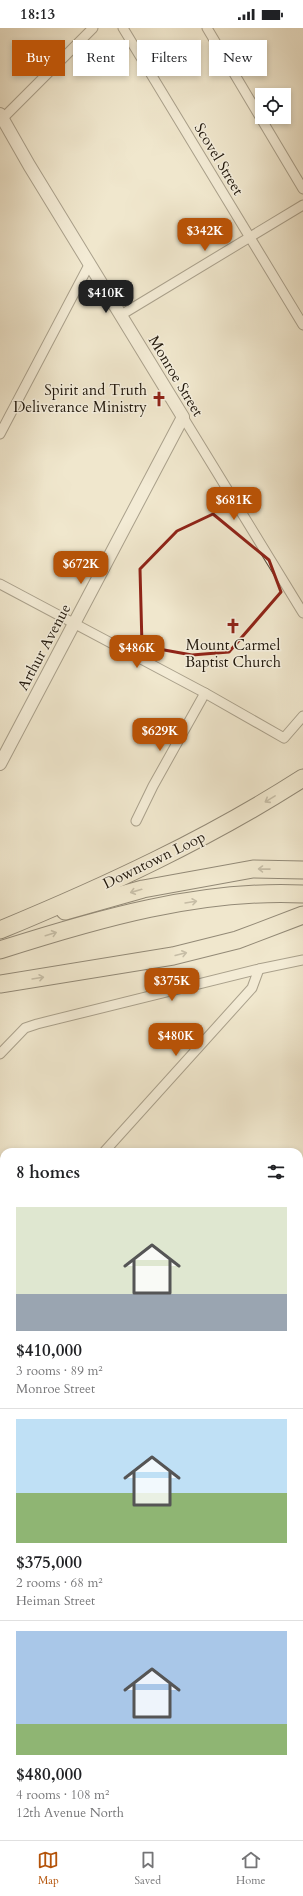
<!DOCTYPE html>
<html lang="en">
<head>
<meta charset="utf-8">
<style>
  body { margin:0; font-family:Cardo,serif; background:#f6f6f6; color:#202124; height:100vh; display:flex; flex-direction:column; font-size:15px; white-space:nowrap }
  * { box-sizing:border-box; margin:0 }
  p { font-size:13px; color:#757577 }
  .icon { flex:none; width:22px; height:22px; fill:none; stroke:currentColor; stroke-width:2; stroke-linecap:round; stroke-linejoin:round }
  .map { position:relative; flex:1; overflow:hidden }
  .panel { position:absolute; left:0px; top:1120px; width:303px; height:692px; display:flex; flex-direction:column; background:#fff; border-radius:12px 12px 0 0; box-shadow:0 2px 6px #0003 }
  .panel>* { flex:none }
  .top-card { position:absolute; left:12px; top:12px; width:279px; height:36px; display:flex; gap:8px }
  .tools { position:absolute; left:255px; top:60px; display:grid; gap:8px }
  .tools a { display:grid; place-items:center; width:36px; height:36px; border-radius:0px; background:#fff; box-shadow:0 2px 6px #0003; font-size:20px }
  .price { position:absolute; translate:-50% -34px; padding:0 9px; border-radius:8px; background:#b45309; color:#fff; font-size:13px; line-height:26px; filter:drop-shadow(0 1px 2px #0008) }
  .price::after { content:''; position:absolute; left:50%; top:24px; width:12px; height:9px; margin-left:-6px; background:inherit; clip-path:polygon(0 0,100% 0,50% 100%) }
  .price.active { background:#222; color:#fff }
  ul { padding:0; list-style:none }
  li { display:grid; align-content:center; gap:8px; height:212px; padding:0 16px }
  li+li { border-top:1px solid #e0e0e0 }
  li span { display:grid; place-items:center; height:124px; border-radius:0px; color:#555 }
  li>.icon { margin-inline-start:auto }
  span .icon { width:72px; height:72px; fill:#fffc; stroke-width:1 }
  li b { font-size:17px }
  h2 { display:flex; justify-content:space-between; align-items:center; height:48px; padding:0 16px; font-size:17px }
  .tag { padding:0 14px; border-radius:0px; background:#fff; box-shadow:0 2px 6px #0003; font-size:14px; line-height:36px }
  .tag.active { background:#b45309; color:#fff }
  .status { display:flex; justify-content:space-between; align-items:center; height:28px; padding:0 20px; background:#fff; direction:ltr }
  .status svg { height:11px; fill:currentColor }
  .tabs { display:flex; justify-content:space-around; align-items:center; height:56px; border-top:1px solid #e0e0e0; background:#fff; font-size:11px; color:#757577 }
  .tabs a { display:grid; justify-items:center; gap:2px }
  .tabs .active { color:#b45309 }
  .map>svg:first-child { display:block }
</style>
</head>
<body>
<div class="status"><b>18:13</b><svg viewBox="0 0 49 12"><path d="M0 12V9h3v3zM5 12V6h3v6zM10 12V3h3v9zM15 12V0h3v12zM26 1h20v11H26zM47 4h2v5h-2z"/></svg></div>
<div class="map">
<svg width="303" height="1812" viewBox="0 0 303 1812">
  <rect width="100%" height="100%" fill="#f0e7cd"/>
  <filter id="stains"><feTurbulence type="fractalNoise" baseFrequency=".005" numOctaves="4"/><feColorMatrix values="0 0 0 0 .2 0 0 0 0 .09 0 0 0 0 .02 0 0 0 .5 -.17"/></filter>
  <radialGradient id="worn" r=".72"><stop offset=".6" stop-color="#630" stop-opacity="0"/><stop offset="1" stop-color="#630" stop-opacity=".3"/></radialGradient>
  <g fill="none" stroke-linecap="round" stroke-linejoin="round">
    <g stroke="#554c3c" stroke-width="11">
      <g id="minor">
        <polyline points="123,0 303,297"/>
        <polyline points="207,0 303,161"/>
        <polyline points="2,91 93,0"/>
        <polyline points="121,287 303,177"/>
        <polyline points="183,389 303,585"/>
        <polyline points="0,406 90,235"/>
        <polyline points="0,556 205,665 284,710 303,688"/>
        <polyline points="136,793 153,758 205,665"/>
        <polyline points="0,1026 25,1000 37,996 259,941 303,932"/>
        <polyline points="104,1124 252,960 259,941"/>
        <polyline points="0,1137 4,1141"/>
        <polyline points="299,1141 303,1136"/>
        <polyline points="299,1150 303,1153"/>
        <polyline points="0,1241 4,1237"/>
        <polyline points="299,1380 303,1376"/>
        <polyline points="299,1406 303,1410"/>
        <polyline points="0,1473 4,1468"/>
        <polyline points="0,1579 4,1582"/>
        <polyline points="299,1620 303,1615"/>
        <polyline points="0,1718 4,1714"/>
        <polyline points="245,1808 249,1812"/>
        <polyline points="125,1812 129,1808"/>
      </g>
    </g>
    <g stroke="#554c3c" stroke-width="14">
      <polyline id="tertiary" points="0,86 29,137 183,389 0,736"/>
    </g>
    <g stroke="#21180c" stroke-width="19">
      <g id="motorway">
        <polyline points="65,883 143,861 253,841 303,842"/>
        <path d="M0,902c104,-43 208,-91 303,-152"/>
        <path d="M0,922c97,-31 200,-61 303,-56"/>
        <polyline points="0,956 173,928 237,912 303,887"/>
      </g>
    </g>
    <use href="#minor" stroke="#f5efde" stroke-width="9"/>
    <use href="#tertiary" stroke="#f5efde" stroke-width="12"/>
    <use href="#motorway" stroke="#f0e7cd" stroke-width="17"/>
  </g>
  <defs><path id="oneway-shaft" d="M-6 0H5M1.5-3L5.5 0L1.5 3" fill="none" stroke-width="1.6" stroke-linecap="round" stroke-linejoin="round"/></defs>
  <g stroke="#938a76">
    <use href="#oneway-shaft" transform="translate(270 771) rotate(149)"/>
    <use href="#oneway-shaft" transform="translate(264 841) rotate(-179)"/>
    <use href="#oneway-shaft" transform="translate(136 863) rotate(164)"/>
    <use href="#oneway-shaft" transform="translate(191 874) rotate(-9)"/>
    <use href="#oneway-shaft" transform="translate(51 906) rotate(-17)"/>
    <use href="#oneway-shaft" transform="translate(181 926) rotate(-14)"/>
    <use href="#oneway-shaft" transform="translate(38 950) rotate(-9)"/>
  </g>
  <path d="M0 0H303V1812H0ZM213,486l56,46 12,32 -52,60 -37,3 -50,-9 -2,-77 37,-38z" fill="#f0e7cd" fill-opacity=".55" fill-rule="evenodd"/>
  <path fill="none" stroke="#8f2418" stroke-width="3" stroke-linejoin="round" d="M213,486l56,46 12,32 -52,60 -37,3 -50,-9 -2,-77 37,-38z"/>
  <defs>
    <g id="church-bare" transform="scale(1.2)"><path d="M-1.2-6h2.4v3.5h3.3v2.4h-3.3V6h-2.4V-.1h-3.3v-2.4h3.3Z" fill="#8f2418" stroke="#f5efde" stroke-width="2.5" paint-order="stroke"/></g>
  </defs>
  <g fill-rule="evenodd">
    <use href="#church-bare" x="159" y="371"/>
    <use href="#church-bare" x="233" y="598"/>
  </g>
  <g text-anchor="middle" stroke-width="3" stroke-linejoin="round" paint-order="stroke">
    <g font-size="15" fill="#21180c" stroke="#f5efde">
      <text transform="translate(219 131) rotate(59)" y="5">Scovel Street</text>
      <text transform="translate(176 348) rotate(59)" y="5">Monroe Street</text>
      <text transform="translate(44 619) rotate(-62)" y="5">Arthur Avenue</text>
      <text transform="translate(154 832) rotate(-26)" y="5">Downtown Loop</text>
    </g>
    <g font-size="15" fill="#21180c" stroke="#f5efde" text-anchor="end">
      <text x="147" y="367">Spirit and Truth<tspan x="147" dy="17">Deliverance Ministry</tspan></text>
      <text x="233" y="622" text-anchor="middle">Mount Carmel<tspan x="233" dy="17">Baptist Church</tspan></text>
    </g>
  </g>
  <rect width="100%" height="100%" filter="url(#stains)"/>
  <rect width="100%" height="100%" fill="url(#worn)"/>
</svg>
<div class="tools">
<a><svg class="icon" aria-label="locate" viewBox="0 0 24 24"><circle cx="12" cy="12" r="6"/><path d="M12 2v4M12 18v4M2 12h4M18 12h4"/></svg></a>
</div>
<b class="price" style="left:205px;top:224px">$342K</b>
<b class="price active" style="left:106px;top:286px">$410K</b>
<b class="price" style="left:234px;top:493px">$681K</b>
<b class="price" style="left:81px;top:557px">$672K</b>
<b class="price" style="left:137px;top:641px">$486K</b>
<b class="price" style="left:160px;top:724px">$629K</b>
<b class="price" style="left:172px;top:974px">$375K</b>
<b class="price" style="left:176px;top:1029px">$480K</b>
<div class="top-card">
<a class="tag active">Buy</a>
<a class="tag">Rent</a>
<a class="tag">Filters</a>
<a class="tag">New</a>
</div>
<section class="panel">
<h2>8 homes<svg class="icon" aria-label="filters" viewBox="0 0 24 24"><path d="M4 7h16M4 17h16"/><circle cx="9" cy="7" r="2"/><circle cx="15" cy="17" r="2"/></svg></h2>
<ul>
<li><span style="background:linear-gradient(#dfe7d0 70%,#9aa5b1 0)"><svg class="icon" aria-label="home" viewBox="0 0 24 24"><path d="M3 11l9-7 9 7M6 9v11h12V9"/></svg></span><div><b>$410,000</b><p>3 rooms · 89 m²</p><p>Monroe Street</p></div></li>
<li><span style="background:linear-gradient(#bfe0f5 60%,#8fb573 0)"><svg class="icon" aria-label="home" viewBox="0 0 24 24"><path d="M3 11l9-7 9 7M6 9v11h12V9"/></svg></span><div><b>$375,000</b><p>2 rooms · 68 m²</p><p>Heiman Street</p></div></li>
<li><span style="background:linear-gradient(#a9c7e8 75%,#8fb573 0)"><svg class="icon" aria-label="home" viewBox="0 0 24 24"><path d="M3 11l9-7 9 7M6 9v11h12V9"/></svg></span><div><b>$480,000</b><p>4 rooms · 108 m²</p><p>12th Avenue North</p></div></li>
</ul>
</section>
</div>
<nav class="tabs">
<a class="active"><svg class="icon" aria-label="map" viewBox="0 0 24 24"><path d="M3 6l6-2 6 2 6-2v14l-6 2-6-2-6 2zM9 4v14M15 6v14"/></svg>Map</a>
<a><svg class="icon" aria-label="saved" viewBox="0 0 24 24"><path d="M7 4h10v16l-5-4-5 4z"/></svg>Saved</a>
<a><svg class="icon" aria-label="home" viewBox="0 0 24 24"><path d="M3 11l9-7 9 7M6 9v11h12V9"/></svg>Home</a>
</nav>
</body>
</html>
